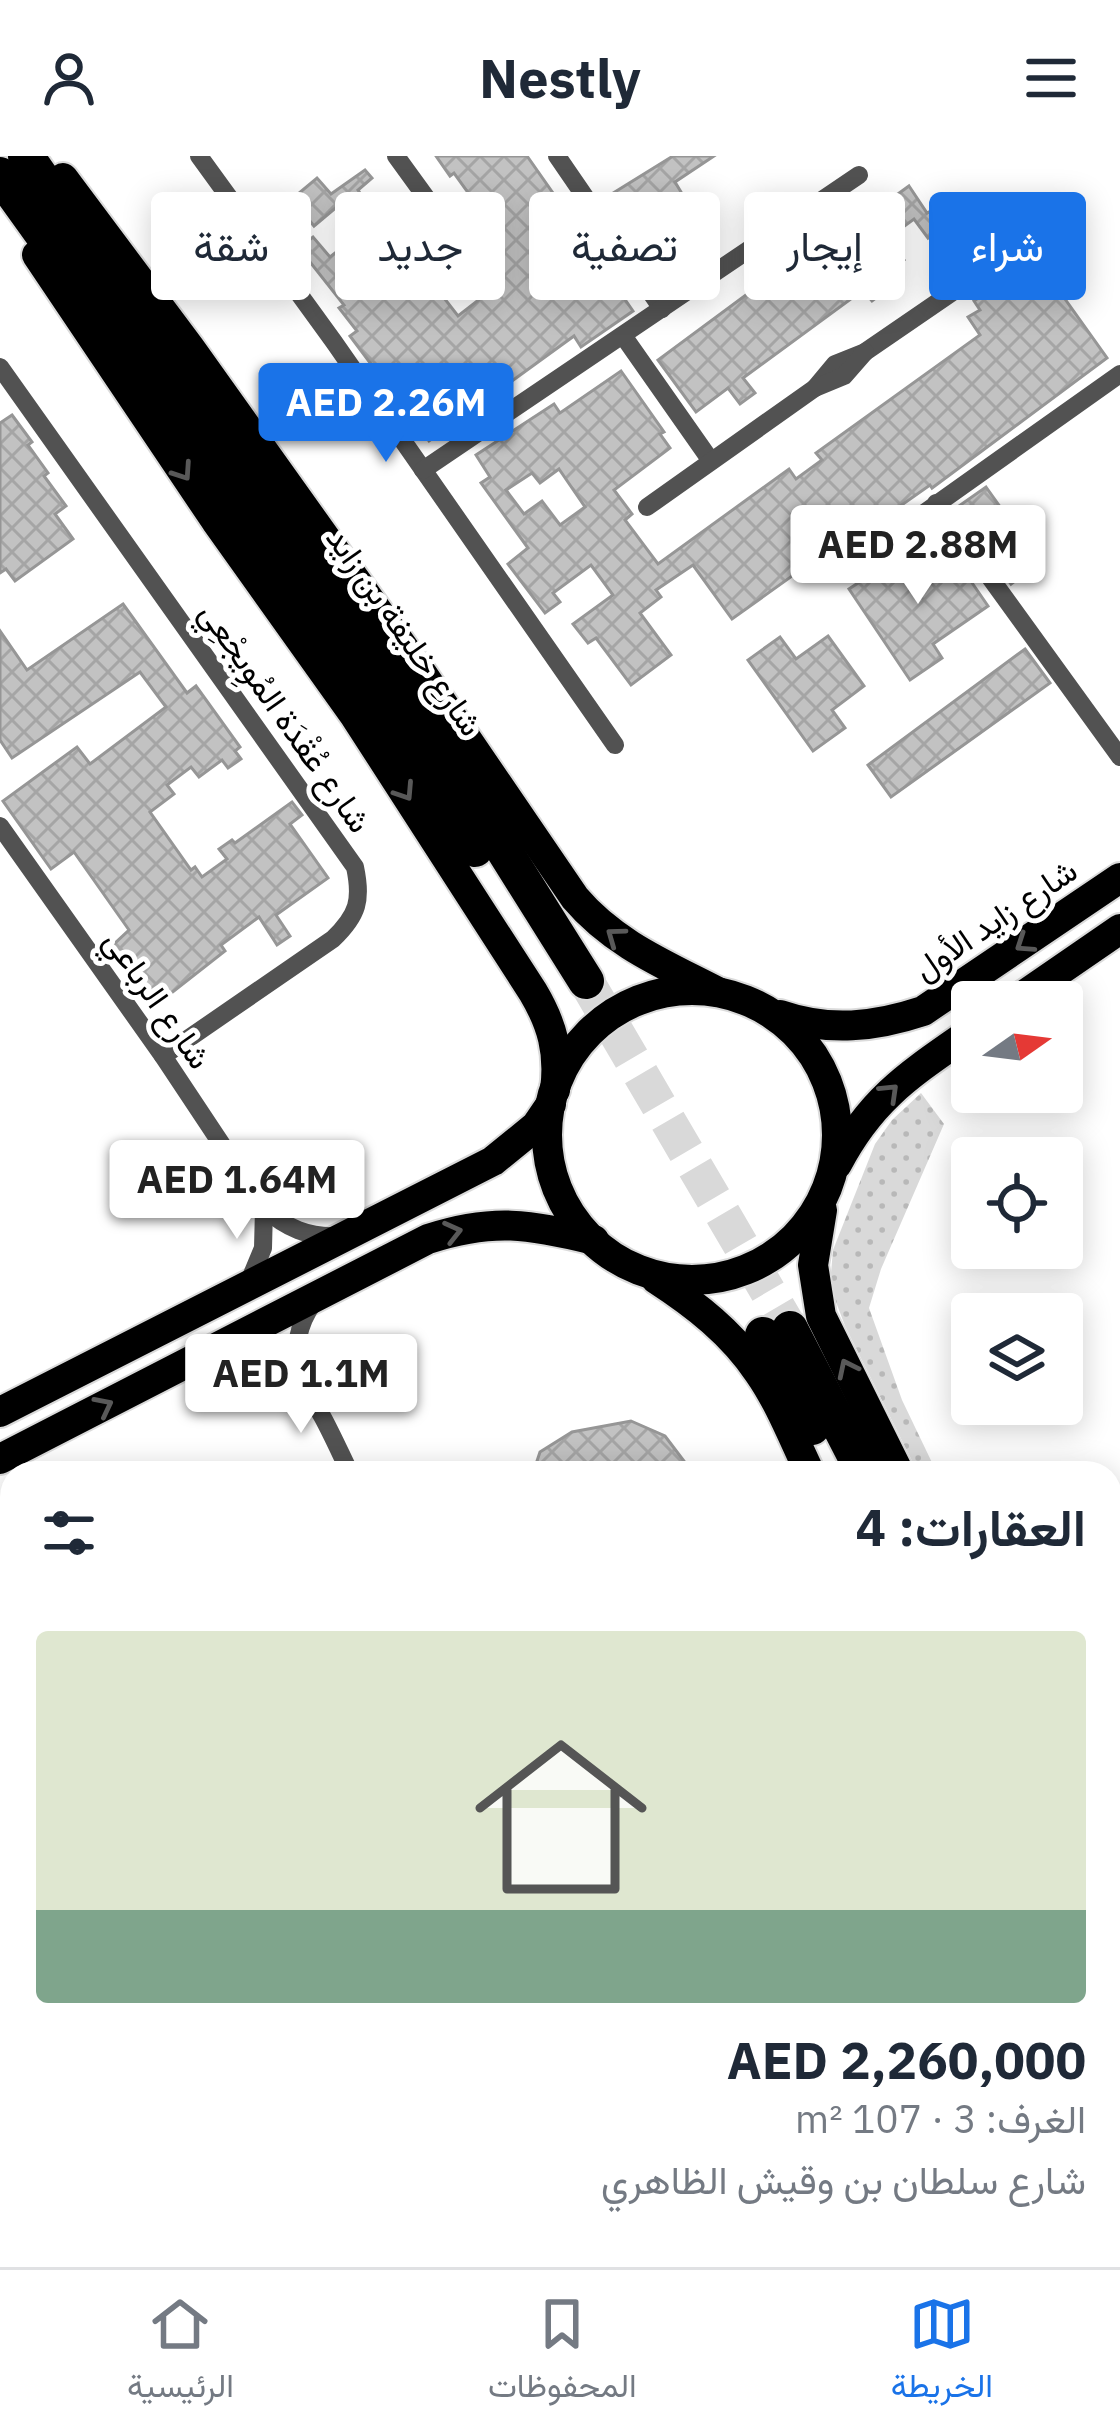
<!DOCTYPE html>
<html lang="ar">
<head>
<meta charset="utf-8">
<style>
  body { margin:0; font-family:"IBM Plex Sans",Vazirmatn,sans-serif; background:#f2f2f3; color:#1f2937; direction:rtl; height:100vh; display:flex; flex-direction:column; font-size:45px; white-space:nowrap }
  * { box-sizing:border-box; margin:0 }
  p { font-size:39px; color:#747a83 }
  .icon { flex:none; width:66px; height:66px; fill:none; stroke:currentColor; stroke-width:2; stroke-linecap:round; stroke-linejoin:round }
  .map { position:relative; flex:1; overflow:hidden; direction:ltr }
  .sheet { position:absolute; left:0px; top:1305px; width:1122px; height:807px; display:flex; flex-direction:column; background:#fff; border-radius:36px 36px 0 0; box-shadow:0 6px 30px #0003; direction:rtl }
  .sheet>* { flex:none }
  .hud { position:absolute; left:36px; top:36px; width:1050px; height:108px; direction:rtl; display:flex; gap:24px }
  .needle { width:78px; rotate:76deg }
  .controls { position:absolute; left:951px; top:825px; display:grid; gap:24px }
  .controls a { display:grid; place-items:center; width:132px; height:132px; border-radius:12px; background:#fff; box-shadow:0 6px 30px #0003; font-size:60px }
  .price { position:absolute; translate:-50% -102px; padding:0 27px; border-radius:12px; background:#fff; color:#222; font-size:39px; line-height:78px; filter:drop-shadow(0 3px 6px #0008) }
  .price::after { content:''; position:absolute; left:50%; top:72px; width:36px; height:27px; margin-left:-18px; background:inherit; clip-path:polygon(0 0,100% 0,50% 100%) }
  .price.current { background:#1a73e8; color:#fff }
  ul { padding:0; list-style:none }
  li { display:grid; align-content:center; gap:24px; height:636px; padding:0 36px }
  li span { display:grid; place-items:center; height:372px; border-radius:12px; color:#555 }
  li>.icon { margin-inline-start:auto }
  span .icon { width:216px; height:216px; fill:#fffc; stroke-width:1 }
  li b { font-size:51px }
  h2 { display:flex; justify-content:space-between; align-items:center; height:144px; padding:0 36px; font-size:51px }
  .pill { padding:0 42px; border-radius:12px; background:#fff; box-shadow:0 6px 30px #0003; font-size:42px; line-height:108px }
  .pill.current { background:#1a73e8; color:#fff }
  header { display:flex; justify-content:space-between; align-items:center; height:156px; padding:0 36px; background:#fff; font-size:54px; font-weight:800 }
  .tab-bar { display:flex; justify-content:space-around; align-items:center; height:168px; border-top:3px solid #e0e1e3; background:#fff; font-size:33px; color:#747a83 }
  .tab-bar a { display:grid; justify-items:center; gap:6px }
  .tab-bar .current { color:#1a73e8 }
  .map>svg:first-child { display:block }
</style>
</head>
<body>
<header><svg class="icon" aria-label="menu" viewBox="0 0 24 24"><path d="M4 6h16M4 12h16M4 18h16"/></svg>Nestly<svg class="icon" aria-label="person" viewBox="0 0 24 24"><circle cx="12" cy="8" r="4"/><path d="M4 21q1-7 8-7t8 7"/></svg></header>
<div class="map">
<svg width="1120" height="2111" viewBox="0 0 1120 2111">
  <defs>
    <pattern id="garden-dots" width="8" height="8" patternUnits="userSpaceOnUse" patternTransform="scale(3)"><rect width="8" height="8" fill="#d9d9d9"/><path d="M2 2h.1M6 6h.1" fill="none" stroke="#b8b8b8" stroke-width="1.8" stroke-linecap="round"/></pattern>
    <pattern id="building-cross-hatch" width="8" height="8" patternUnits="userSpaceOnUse" patternTransform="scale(3)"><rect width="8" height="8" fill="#c2c2c2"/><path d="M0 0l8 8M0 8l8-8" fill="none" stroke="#a5a5a5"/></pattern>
  </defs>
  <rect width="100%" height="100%" fill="#fff"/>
  <polygon fill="url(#garden-dots)" points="921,937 944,968 881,1113 869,1152 902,1244 937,1317 918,1317 845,1170 833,1138 831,1117 833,1094 875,988 892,964"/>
  <g fill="url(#building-cross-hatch)" stroke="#969696" stroke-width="3" fill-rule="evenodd">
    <polygon points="436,0 527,0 593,94 595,93 629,139 624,142 633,155 581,191 574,180 429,285 412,262 416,259 386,215 380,220 350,180 357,175 339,152 344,149 299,92 313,81 330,101 366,73 345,44 314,70 292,43 317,22 331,38 365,14 372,22 358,34 377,62 386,55 433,118 445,109 453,121 437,133 458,160 485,139 467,114 487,100 478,87 495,74 454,17 450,20"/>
    <polygon points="673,0 714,0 675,26 708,81 684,97 678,89 648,109 640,97 644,95 610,39"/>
    <polygon points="909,30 927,57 931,55 943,70 928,82 914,63 888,82 904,104 877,124 885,135 872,145 863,134 743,222 755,237 740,248 728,232 696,256 658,204 838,71 866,54 869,59"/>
    <path d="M980,74l33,43 22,-16 72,101 -175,130 -2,-3 -61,43 -3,-5 -134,96 -39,-54 -37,25 5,7 -21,16 31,42 -40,30 -35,-47 -8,5 -15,-19 40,-29 -22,-30 -38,28 7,9 -15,11 -37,-49 20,-16 -47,-65 9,-6 -14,-22 78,-51 6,9 61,-42 43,61 -4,2 10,14 -56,42 18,24 -7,6 33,44 131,-95 7,10 26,-19 -6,-7 164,-118 -12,-18 12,-7 -6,-9 13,-9 -23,-31 -6,5 -9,-13zM559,313l26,38 -25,18 -18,-24 -18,13 -18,-24 26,-17 8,10z"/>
    <polygon points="12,259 32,286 28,289 48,317 44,320 66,350 55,358 73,383 15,425 6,413 0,417 0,267"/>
    <polygon points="986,331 1008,362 1000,368 1019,396 1012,401 1024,418 1011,428 956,352"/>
    <polygon points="948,392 988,450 933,488 942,502 910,524 849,433 902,398 913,415"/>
    <polygon points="123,448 187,537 196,530 240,591 235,595 241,603 228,612 222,604 199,621 191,611 167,629 174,638 150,656 191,714 195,711 202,721 227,703 219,693 232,684 235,687 292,646 302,659 290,668 328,722 276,759 290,780 277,789 259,761 221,789 225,795 160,846 124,800 121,801 112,790 129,774 74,696 51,713 3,645 77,591 90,608 166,551 140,516 12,602 0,584 0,475 27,514"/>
    <polygon points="828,480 864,530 832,554 845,572 813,595 748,504 780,481 796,503"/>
    <polygon points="1025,493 1050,527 891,641 868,609"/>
    <polygon points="631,1265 665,1280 693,1317 533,1317 540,1296 572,1276"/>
  </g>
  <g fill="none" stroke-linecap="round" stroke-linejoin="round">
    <polyline stroke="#d9d9d9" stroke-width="36" stroke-dasharray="36 18" stroke-linecap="butt" points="586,825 790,1173"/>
    <g stroke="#dbdbdb" stroke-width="34">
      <g id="primary">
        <path d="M63,22l127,170 233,327 152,223c39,46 91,67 143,94"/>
        <path d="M37,99l179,266 139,195 178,276c19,32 27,60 22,98"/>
        <circle cx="692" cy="979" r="145"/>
        <polyline points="1014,846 1120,773"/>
        <path d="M780,859c49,17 95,12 143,-4l197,-133"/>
        <path d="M837,1008c35,-67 75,-91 135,-133"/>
        <polyline points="822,1054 813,1109 821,1160 899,1317"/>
        <path d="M656,1123c40,26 76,54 103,94 21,30 35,67 51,100"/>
        <polyline points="0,1256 493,1005 536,970 551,948"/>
        <path d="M0,1303l428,-220c65,-21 101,-15 166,1"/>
        <polyline points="1110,1804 1120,1828"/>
        <polyline points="1110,2011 1120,2034"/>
      </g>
    </g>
    <g stroke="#dbdbdb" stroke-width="40">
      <g id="highway">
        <polyline points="26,0 460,624 586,825"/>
        <polyline points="0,19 233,343 475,693"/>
        <polyline points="790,1173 864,1317"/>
        <polyline points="763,1179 812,1271"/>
        <polyline points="1110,1874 1120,1898"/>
        <polyline points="1110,1955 1120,1980"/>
      </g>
    </g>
    <g stroke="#525252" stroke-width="18">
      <polyline points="199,0 334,186 615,589"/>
      <polyline points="396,0 462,91"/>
      <polyline points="557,0 662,153"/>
      <polyline points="624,181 711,305"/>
      <path d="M0,211l355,500c7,33 3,48 -22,72l-170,117"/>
      <polyline points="815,232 835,208 865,196 954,135"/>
      <polyline points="423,314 859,19"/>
      <polyline points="936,347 1120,601"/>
      <polyline points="647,351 815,232 844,220 865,196"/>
      <polyline points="896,377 1120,218"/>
      <path d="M0,670l163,230 101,152c22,20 45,30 75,28"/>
      <polyline points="248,1128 263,1092 264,1052"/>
      <path d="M230,1187c69,7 93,75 120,130"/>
      <path d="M298,1221c-4,-28 -1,-52 16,-75"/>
    </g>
    <use href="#primary" stroke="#000" stroke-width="30"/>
    <use href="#highway" stroke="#000" stroke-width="36"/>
  </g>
  <defs><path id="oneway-chevron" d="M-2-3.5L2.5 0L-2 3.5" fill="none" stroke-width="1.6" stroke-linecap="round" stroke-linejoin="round" transform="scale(3)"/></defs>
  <g stroke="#595959">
    <use href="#oneway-chevron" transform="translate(183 316) rotate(56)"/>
    <use href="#oneway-chevron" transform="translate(405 636) rotate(57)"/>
    <use href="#oneway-chevron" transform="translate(615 780) rotate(-144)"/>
    <use href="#oneway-chevron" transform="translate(1024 788) rotate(146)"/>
    <use href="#oneway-chevron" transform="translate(890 936) rotate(-44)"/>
    <use href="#oneway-chevron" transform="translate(453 1076) rotate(-14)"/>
    <use href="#oneway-chevron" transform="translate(847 1212) rotate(-116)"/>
    <use href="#oneway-chevron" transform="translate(104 1250) rotate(-27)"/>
  </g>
  <g text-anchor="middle" stroke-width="10" stroke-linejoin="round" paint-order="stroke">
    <g font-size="33" fill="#000" stroke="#fff">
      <text transform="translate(405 475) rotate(55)" y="12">شارع خليفة بن زايد</text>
      <text transform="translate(286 561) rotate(55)" y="12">شارع عُقْدَة المُوِيجْعِي</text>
      <text transform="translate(995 763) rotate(-34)" y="12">شارع زايد الأول</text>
      <text transform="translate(158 843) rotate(55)" y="12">شارع الرباعي</text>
    </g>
  </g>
</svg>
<div class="controls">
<a><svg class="needle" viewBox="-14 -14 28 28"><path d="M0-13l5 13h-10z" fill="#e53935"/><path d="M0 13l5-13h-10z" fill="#747a83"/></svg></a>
<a><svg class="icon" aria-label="locate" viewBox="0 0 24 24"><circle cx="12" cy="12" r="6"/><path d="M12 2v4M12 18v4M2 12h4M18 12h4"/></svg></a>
<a><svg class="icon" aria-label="layers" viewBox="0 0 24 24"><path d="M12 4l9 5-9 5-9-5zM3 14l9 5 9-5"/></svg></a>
</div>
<b class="price current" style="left:386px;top:309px">AED 2.26M</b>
<b class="price" style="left:918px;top:451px">AED 2.88M</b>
<b class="price" style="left:237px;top:1086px">AED 1.64M</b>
<b class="price" style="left:301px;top:1280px">AED 1.1M</b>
<div class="hud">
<a class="pill current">شراء</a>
<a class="pill">إيجار</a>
<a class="pill">تصفية</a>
<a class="pill">جديد</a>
<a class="pill">شقة</a>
</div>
<section class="sheet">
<h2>العقارات: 4<svg class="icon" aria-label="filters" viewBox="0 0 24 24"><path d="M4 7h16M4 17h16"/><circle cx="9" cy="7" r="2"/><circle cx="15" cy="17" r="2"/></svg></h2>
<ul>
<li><span style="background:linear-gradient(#dfe7d0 75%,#7fa58c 0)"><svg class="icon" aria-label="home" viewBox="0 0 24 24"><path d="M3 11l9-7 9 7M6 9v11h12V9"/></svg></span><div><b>AED 2,260,000</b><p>الغرف: 3 · 107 m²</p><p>شارع سلطان بن وقيش الظاهري</p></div></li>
</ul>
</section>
</div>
<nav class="tab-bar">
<a class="current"><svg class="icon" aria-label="map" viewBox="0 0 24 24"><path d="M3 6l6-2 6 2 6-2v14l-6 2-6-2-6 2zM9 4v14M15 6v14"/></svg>الخريطة</a>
<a><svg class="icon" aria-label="saved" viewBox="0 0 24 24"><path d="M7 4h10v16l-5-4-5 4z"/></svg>المحفوظات</a>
<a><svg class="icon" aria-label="home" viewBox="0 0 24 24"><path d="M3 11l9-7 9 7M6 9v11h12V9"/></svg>الرئيسية</a>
</nav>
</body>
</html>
